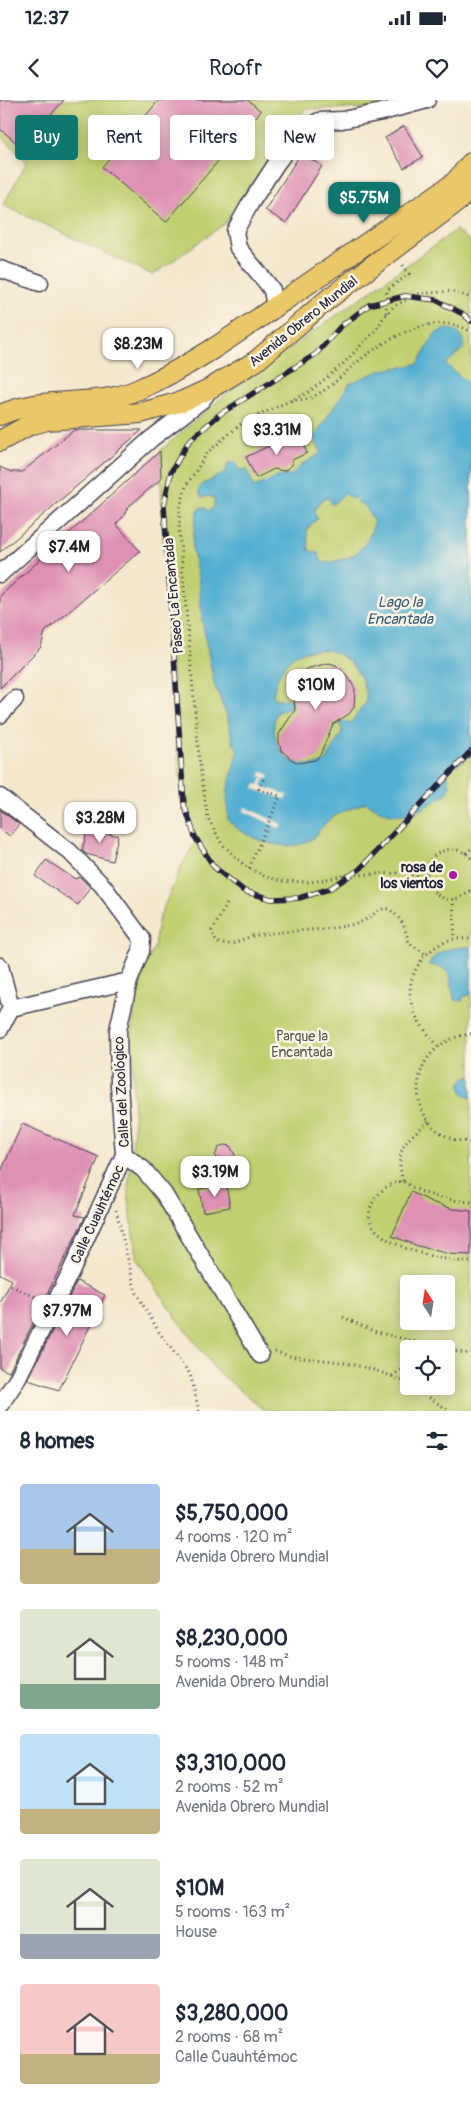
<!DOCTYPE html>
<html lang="en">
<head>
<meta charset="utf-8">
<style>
  body { margin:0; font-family:Pangolin,sans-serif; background:#f6f6f7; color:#1f2937; height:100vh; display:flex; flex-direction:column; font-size:19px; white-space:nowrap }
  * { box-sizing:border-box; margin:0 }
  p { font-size:16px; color:#747a83 }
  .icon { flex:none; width:28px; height:28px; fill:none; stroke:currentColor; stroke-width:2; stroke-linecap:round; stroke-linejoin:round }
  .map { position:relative; height:1311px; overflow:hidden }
  .sheet { display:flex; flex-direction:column; background:#fff; flex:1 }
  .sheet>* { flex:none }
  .banner { position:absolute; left:15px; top:15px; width:441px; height:45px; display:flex; gap:10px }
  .needle { width:32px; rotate:348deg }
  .controls { position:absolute; left:400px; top:1175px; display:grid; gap:10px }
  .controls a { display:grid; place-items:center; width:55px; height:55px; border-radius:5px; background:#fff; box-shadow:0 2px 12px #0003; font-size:25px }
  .price { position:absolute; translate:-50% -42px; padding:0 11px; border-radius:10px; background:#fff; color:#222; font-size:16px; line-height:32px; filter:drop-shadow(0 1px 2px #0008) }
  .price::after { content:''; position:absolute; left:50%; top:30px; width:15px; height:11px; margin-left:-8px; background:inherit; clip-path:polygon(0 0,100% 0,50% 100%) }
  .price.active { background:#0f766e; color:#fff }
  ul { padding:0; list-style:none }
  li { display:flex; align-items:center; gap:15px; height:125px; padding:0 20px }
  li span { display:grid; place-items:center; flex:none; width:140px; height:100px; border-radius:5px; color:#555 }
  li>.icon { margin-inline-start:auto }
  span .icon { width:60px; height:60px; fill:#fffc; stroke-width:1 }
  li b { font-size:21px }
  h2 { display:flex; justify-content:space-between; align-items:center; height:60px; padding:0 20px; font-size:21px }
  .tag { padding:0 18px; border-radius:5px; background:#fff; box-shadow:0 2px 12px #0003; font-size:18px; line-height:45px }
  .tag.active { background:#0f766e; color:#fff }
  .status { display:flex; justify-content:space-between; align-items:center; height:35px; padding:0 25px; background:#fff; direction:ltr }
  .status svg { height:14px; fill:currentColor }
  header { display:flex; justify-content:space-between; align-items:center; height:65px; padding:0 20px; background:#fff; font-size:22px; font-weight:600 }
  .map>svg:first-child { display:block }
</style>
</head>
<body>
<div class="status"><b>12:37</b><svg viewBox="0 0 49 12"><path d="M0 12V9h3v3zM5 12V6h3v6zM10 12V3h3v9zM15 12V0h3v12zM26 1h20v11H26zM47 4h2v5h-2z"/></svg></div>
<header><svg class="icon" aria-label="back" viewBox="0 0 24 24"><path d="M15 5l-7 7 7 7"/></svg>Roofr<svg class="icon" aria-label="heart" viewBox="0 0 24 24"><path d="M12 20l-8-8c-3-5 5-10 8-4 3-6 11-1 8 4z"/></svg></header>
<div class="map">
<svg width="471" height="1311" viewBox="0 0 471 1311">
  <rect width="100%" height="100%" fill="#fcf5e5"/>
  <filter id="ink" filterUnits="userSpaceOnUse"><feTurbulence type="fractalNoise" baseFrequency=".02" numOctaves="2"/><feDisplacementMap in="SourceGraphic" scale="10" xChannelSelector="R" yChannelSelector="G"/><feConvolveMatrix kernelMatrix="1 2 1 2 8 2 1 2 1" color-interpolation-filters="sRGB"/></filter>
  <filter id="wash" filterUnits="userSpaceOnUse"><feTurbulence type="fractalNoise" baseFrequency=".0096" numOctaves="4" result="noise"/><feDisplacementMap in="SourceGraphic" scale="20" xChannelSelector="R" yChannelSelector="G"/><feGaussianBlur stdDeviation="1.12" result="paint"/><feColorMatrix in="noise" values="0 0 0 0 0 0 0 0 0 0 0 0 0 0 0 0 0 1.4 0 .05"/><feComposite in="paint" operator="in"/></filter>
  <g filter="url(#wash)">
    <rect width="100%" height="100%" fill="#f4e7cd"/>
    <g fill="#c1cf71" stroke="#727856" fill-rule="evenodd">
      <polygon points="0,0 400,0 379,8 305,9 224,124 153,175 3,105 27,62 0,34"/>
      <path d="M456,130l15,12v1169h-203l-8,-4 -45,-38 -40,-53 -39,-58 -8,-67 6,-62 -2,-103 10,-55 12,-23 4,-27 22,-52 16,-28 -17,-67 -16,-237 -3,-86 62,-54zM409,1184h37v37h-37zM409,1249h37v37h-37z"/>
    </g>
    <g fill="#52afd1" stroke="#3a6886" fill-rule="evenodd">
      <path d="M445,229c14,0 18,6 19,19l-18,16 25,22v368l-6,6 -17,10c-2,8 5,14 0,22 -3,4 -9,7 -13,9 -25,17 -44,19 -69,1 -12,6 -28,10 -38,19 -8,6 -11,17 -22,21 -23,11 -62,-4 -78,-22l-1,-28 11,-42 -5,-8 -6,-26 -13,-32 -12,-64 -3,-38 -7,-35 4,-30 3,-9h7l3,3 5,-4v-9l-5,-2 -7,2 -4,-6 3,-7 24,-12 3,-10 8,-1 3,8 8,-1 7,18 23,-10 14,-2 9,-9 21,-13 -7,-16 36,-54 32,-13 36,-6 17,-30zM345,393l7,6 4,-2 2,6 7,2 9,18c-9,30 -21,36 -51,40l-5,-10 -9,-3c-1,-18 -7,-20 9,-31l-4,-7 7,-12 7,-2 4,7zM310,550c6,0 14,-1 20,1 22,6 37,30 36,51l-16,22 -7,-3 -3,1 2,10 -15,28c-5,4 -12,5 -19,5 -26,0 -39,-28 -32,-52l16,-7 -1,-7h-16l-2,-4c6,-24 12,-39 37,-45z"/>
      <path d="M471,847v47l-9,4 1,3 -9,-1 -4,-26 -9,-7 -13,-2c8,-16 26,-18 43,-18z"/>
      <polygon points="471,975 471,998 463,993 460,986 463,979"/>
    </g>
    <g fill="#f4e7cd">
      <polygon points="262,672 270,675 268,679 265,678 262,686 287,695 285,699 254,689 256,684 259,685 263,677 260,676"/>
      <polygon points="245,707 281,724 280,728 244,711"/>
    </g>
    <g id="blocks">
      <g fill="#de90b5">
        <polygon points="0,0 64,0 22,47 0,29"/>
        <polygon points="159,0 248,0 261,11 166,122 102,67"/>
        <polygon points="404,26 423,57 404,68 385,38"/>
        <polygon points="301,53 322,66 286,123 265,110"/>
        <polygon points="74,330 142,330 0,452 0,367 11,372 22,372"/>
        <polygon points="298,332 307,353 292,360 292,365 284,371 274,369 256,378 246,357"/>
        <polygon points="160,351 161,379 128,407 123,417 116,424 140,451 45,532 41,547 0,588 0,496"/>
        <polygon points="329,563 336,565 349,578 355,589 354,607 349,614 333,624 320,655 315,660 298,663 291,659 281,650 279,642 279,634 295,610 293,587 303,572 309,568"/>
        <polygon points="0,710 19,724 10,736 0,729"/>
        <polygon points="88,728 118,736 112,761 86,754 82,750"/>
        <polygon points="46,760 75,779 80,777 90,787 78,805 35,776"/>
        <polygon points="22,1024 99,1057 75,1115 85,1117 9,1272 0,1268 0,1203 12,1180 0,1174 0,1074"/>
        <polygon points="224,1045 230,1046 235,1055 233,1061 226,1066 218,1062 215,1056 218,1048"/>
        <polygon points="226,1084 230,1107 203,1112 199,1089"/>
        <polygon points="411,1092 434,1103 453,1109 471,1111 471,1155 449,1154 418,1146 392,1136"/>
        <polygon points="77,1181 105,1195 59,1290 28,1280"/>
      </g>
    </g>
  </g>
  <g filter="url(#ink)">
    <use href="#blocks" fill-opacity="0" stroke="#424051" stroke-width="1"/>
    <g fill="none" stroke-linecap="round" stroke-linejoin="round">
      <g stroke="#424051" stroke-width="19">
        <g id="minor">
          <polyline points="0,169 40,183"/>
          <polyline points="275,207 272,190 266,182 238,148 235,131 250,104 276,64 299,34 319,21 342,20 382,12 427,0"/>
          <polyline points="0,474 151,339 202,300 207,293"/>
          <polyline points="0,615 15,599"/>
          <polyline points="0,697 70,752 103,786 142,839 141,851 129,881 118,930 119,985 124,1055 143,1069 164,1094 260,1255"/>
          <polyline points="0,866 11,908 0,929"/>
          <polyline points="11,908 129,881"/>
          <polyline points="0,1305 16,1281 71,1171 124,1055"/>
        </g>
      </g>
      <g stroke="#424051" stroke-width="22">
        <g id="major">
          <path d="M0,315c46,-21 93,-6 137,-25 55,-24 105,-60 155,-95 54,-37 108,-75 162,-112l17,-20"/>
          <polyline points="0,341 29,325 47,320 141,313 183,301 209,289 256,261 327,200 458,101 471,87"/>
        </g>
      </g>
      <g stroke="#424051" stroke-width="3" stroke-dasharray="1 4" stroke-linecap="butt">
        <polyline points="386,213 387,190 409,174 402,164"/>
        <path d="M291,300c6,0 14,0 19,-2 19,-8 31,-22 46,-35 29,-23 79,-55 115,-31"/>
        <polyline points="466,753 471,749"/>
        <path d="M471,758c-7,-7 -15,-10 -25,-8 -40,10 -10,73 25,40"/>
        <polyline points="249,768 280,696 259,689 265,676"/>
        <polyline points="427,778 406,773 347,775 311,782 283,781 266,777 245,766 222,744 208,718 200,667 179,431 180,408 186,386 208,352 242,323 309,292 342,265 375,231 386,214 393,207 417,194 453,191 471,198"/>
        <polyline points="453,799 455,839"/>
        <path d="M227,804l-15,27 4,11c17,6 21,-2 37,-6 34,-7 69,-4 102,-12 12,-3 20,-13 31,-16 17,9 18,18 23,35l18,12"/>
        <path d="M471,934c-73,9 -68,106 0,108"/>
        <path d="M438,946c-13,-15 -29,-34 -28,-55 0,-23 22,-49 45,-52 5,-1 11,0 16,0"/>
        <path d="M403,1081c-9,-32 2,-40 26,-60"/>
        <path d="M471,1102c-24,-2 -48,-6 -68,-21 -13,2 -20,7 -28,18 -30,43 70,63 96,63"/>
        <polyline points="116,1110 136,1193 159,1232 190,1274 199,1311"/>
        <polyline points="11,1186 40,1199"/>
        <polyline points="343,1217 373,1231 432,1246"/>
        <polyline points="429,1249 432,1246 443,1249"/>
        <polyline points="446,1250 471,1254"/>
        <path d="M275,1251c20,9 42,7 64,11 25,4 47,11 70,22"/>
        <polyline points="392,1276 409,1264"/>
        <polyline points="413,1286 449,1311"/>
      </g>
      <use href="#minor" stroke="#fff" stroke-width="16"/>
      <use href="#major" stroke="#eac769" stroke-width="20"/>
      <g stroke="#22223b" stroke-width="5.5">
        <polyline id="rail" points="471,221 463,214 436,200 405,196 369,205 340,227 316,254 220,314 189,341 171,372 164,405 184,704 195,737 214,767 244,791 271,799 299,798 329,789 360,769 471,651"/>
      </g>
      <use href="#rail" stroke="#fcf5e5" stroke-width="4" stroke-dasharray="11" stroke-linecap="butt"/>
    </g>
  </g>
  <circle fill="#b5179e" stroke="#fcf5e5" stroke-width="2" cx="453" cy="775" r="5"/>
  <g text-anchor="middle" stroke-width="5" stroke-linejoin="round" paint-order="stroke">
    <g font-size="14" fill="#22223b" stroke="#fcf5e5">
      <text transform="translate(303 221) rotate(-39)" y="5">Avenida Obrero Mundial</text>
      <text transform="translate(173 496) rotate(-95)" y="5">Paseo La Encantada</text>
      <text transform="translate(121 992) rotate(-93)" y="5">Calle del Zoológico</text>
      <text transform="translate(97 1114) rotate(-65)" y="5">Calle Cuauhtémoc</text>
    </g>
    <g font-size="14" font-weight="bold" fill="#22223b" stroke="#fcf5e5" text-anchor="end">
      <text x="443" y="772">rosa de<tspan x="443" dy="16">los vientos</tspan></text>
    </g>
    <g font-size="14" fill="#52564b" stroke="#fcf5e5">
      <text x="302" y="941">Parque la<tspan x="302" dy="16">Encantada</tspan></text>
    </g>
    <g font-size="15" font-style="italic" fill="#355a77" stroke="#fcf5e5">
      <text x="400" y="507">Lago la<tspan x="400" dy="17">Encantada</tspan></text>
    </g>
  </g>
</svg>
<div class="controls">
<a><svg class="needle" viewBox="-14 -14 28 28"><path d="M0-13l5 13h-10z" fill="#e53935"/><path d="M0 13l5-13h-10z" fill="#747a83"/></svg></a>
<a><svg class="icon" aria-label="locate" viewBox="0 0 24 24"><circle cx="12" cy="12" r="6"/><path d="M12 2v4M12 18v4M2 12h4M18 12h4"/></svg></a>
</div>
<b class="price active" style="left:364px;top:124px">$5.75M</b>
<b class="price" style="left:138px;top:270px">$8.23M</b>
<b class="price" style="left:277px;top:356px">$3.31M</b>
<b class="price" style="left:69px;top:473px">$7.4M</b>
<b class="price" style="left:316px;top:611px">$10M</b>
<b class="price" style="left:100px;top:744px">$3.28M</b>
<b class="price" style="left:215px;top:1098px">$3.19M</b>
<b class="price" style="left:67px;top:1237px">$7.97M</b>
<div class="banner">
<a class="tag active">Buy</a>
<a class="tag">Rent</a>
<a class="tag">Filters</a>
<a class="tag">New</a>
</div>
</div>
<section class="sheet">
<h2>8 homes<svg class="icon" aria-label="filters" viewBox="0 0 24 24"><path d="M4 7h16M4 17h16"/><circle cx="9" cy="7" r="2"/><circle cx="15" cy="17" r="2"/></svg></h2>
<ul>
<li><span style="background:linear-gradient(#a9c7e8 65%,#c2b280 0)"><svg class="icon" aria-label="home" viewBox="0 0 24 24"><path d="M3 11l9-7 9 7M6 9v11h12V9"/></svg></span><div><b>$5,750,000</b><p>4 rooms · 120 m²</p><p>Avenida Obrero Mundial</p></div></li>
<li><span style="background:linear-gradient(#dfe7d0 75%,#7fa58c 0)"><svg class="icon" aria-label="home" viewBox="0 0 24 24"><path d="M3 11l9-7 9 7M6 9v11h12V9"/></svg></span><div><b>$8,230,000</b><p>5 rooms · 148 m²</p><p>Avenida Obrero Mundial</p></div></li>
<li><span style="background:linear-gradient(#bfe0f5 75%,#c2b280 0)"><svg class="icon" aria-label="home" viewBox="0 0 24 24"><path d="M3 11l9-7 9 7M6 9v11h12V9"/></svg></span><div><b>$3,310,000</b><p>2 rooms · 52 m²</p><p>Avenida Obrero Mundial</p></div></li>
<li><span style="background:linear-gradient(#dfe7d0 75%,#9aa5b1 0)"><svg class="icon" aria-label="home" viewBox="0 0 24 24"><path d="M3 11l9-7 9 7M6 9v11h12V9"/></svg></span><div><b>$10M</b><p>5 rooms · 163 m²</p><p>House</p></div></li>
<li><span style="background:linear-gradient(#f6c9c9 70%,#c2b280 0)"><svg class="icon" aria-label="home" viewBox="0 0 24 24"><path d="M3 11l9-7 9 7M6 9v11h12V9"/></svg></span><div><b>$3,280,000</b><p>2 rooms · 68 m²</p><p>Calle Cuauhtémoc</p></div></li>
</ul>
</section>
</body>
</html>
